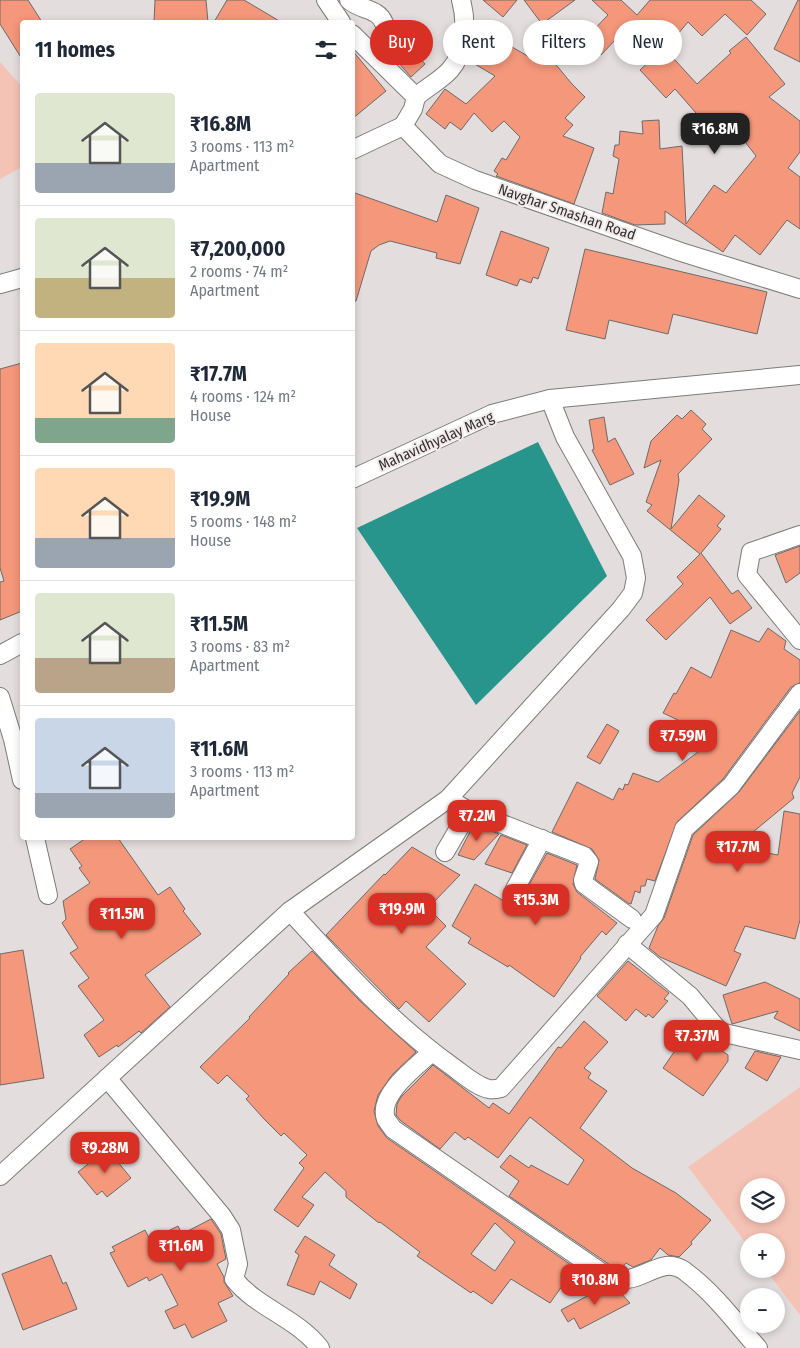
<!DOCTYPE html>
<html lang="en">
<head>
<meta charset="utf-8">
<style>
  body { margin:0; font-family:"Fira Sans Condensed",sans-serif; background:#f2f2f3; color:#1f2937; height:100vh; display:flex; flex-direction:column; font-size:19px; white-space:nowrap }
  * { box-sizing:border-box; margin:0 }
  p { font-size:16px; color:#747a83 }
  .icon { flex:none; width:28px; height:28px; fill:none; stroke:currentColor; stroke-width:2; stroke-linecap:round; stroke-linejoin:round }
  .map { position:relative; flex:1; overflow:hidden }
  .drawer { position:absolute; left:20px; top:20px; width:335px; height:820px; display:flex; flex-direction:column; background:#fff; border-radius:5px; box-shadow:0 2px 8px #0003 }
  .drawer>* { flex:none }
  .top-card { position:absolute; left:370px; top:20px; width:355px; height:45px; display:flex; gap:10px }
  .tools { position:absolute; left:740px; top:1178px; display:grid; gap:10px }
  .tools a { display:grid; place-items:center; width:45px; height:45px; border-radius:50%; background:#fff; box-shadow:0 2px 8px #0003; font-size:25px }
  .price { position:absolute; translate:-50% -42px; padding:0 11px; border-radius:10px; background:#d93025; color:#fff; font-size:16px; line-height:32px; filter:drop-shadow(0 1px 2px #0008) }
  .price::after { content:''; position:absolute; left:50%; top:30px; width:15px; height:11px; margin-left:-8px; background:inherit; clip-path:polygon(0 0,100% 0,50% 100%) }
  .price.on { background:#222; color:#fff }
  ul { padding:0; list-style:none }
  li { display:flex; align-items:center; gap:15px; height:125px; padding:0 15px }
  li+li { border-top:1px solid #e0e1e3 }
  li span { display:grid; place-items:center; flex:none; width:140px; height:100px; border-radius:5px; color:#555 }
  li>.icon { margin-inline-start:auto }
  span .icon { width:60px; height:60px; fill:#fffc; stroke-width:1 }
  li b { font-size:21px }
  h2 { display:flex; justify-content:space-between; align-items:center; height:60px; padding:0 15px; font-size:21px }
  .chip { padding:0 18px; border-radius:22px; background:#fff; box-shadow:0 2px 8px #0003; font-size:18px; line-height:45px }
  .chip.on { background:#d93025; color:#fff }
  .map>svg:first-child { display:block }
</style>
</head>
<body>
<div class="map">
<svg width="800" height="1348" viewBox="0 0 800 1348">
  <rect width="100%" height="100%" fill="#e3dedd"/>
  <g fill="#f5c3b5" fill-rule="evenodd">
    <polygon points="0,62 22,87 22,167 0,179"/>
    <path d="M800,1087v228l-35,-46h11v-28h-27v6l-61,-80zM749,1186h27v28h-27z"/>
  </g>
  <polygon fill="#27958c" points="538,442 607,576 476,705 357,528"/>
  <g fill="#f4977b" stroke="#6e6a68" fill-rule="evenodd">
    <polygon points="0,0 28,0 42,22 22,22 22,59 0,24"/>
    <polygon points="155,0 206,0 208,22 154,22"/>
    <polygon points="227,0 244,0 281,22 214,22"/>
    <polygon points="483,0 517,0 503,17"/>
    <polygon points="524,0 575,0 542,24"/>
    <polygon points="592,0 621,0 637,15 650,0 751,0 766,14 747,35 725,14 702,36 688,22 666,48 634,20 601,55 584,40 608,15"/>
    <polygon points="798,0 800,0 800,62 774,49"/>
    <polygon points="493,23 505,30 500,40 538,62 547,54 572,84 585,97 565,118 573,125 563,136 594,148 574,204 496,176 498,174 494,171 502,158 506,160 520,137 504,121 492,132 474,113 461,130 450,122 445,129 426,114 445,89 466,104 495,76 468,60 471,54"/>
    <polygon points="746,37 785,84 769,97 800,121 800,152 788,168 800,177 800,229 787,220 760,255 735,235 723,252 665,211 665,224 635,225 602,213 606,192 613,194 619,159 613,156 615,145 619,145 620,131 643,134 642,121 659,120 660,149 682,146 686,224 714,185 726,193 756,156 725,116 710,129 675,89 666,98 640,70 664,48 697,84 731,53 729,51"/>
    <polygon points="404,40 425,64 411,77 390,53"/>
    <polygon points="352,50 386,91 352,119"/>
    <polygon points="355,193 437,222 446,195 479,208 460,264 436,258 437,253 390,241 379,245 371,251 356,301 352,301 352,200"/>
    <polygon points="501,231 549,248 538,279 533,277 531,283 520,279 517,286 486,275"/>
    <polygon points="585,249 767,292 757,334 673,314 668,334 609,320 605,339 566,330"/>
    <polygon points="22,363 22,611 0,620 0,582 4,581 0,568 0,369"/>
    <polygon points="691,410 706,424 702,429 712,439 678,474 679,480 671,529 699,495 725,516 717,526 721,529 701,553 732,594 738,590 752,608 730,624 710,597 666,640 646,620 683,584 677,577 700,554 647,511 652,505 646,502 661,460 644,468 651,441 677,415 682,419"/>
    <polygon points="604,417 608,442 615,438 634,474 610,485 592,450 594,449 589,420"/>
    <polygon points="800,546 800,573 786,583 775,555"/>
    <polygon points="768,628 786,641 784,649 800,660 800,683 791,687 723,779 677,822 655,881 647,879 645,886 641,886 640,893 635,891 631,904 628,903 595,879 599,860 592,849 552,832 577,782 613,800 619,788 623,790 625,784 628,785 633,773 658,782 702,749 678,720 663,713 674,693 676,694 691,667 711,678 731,630 759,642"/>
    <polygon points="800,711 800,777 792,793 794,798 735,847 778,855 784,811 800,814 800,920 795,939 745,926 734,951 741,954 726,986 660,957 649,948 658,926 664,918 693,835 739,792"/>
    <polygon points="607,724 619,731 600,764 587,757"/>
    <polygon points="474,824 499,834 474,860 458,855"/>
    <polygon points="501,835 527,845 512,873 485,864"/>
    <polygon points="86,838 118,838 158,895 170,887 185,909 183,911 201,934 145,975 170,1007 141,1033 139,1031 118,1047 117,1045 99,1057 84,1035 104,1020 78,986 89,978 70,953 78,948 62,923 66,919 63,901 90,883 79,868 82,866 70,849"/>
    <polygon points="412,847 460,875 428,908 446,926 426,947 466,984 429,1022 406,1001 399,1009 326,935 384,874 385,875"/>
    <polygon points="547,853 577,865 573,884 577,892 617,923 606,935 602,931 580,957 581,958 554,997 509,965 508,967 468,943 471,938 452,926 475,884 516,908"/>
    <polygon points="23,950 44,1078 0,1085 0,954"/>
    <path d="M312,951l48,50 56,51 -24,23 -14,20 -4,16 4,15 9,12 187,129 -10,10 3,2 -17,24 -39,-24 -19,25 -19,-13 -2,2 -54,-37 3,-4 -40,-30 -1,1 -33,-26v-6l-21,-19 -23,25 12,8 -16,22 -24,-17 30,-42 -5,-5 8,-8 -23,-22 -3,3 -17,-17 -18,-20 3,-3 -22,-21 -9,9 -18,-17 50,-49 -1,-1 40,-43 -1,-1zM495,1223l20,19 -20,29 -24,-17z"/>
    <polygon points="628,961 669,993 664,999 668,1001 653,1018 648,1014 646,1017 636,1009 626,1021 597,996"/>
    <polygon points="765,982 800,999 800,1031 774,1018 778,1011 732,1024 723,995"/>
    <polygon points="584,1021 608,1042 584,1068 591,1073 588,1078 607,1091 580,1128 632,1168 676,1193 711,1220 691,1242 692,1244 679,1257 668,1255 660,1248 651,1260 633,1267 626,1263 622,1268 610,1265 509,1196 519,1181 500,1167 510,1155 529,1168 531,1165 568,1185 584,1160 530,1117 498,1158 468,1137 465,1140 455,1132 440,1149 401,1121 396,1115 397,1104 401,1097 433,1065 489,1108 493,1103 509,1114 558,1047 561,1048"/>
    <polygon points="690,1029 728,1055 728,1061 703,1096 663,1068"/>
    <polygon points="755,1051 781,1057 767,1081 745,1068"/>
    <polygon points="107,1149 131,1178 107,1197 102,1191 97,1195 78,1172"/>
    <polygon points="211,1219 221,1234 226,1259 217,1264 224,1277 224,1282 233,1296 218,1303 227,1321 192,1338 185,1324 174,1329 165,1311 178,1305 162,1274 149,1281 147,1277 128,1287 110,1253 115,1251 112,1247 145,1230 150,1240 178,1226 182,1234"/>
    <polygon points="305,1236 335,1255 329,1265 357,1284 350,1299 320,1281 314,1295 287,1285 299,1255 295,1252"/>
    <polygon points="51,1255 63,1284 66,1282 77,1309 23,1330 2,1274"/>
    <polygon points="606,1286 617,1289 630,1303 580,1329 574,1318 568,1322 561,1310"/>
  </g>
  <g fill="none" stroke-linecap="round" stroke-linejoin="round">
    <g stroke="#7f7b7a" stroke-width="20">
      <g id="minor">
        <polyline points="326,0 341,22"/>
        <path d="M349,0c12,11 28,7 35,23"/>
        <polyline points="352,34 416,97 413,109 403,126"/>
        <path d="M416,97c10,-9 25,-17 34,-27 16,-18 17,-48 11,-70"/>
        <polyline points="352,150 403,126 440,164 475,180 681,252 800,289"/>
        <polyline points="0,284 22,278"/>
        <polyline points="352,479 492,414 550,399 800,375"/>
        <polyline points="800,535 751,552 747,575 800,640"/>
        <polyline points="0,655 22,643"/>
        <polyline points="0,697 13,739 22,780"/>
        <polyline points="448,799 469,811 584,856 589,862 583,880 584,884 632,919"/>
        <polyline points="35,838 48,895"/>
        <polyline points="445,852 469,811"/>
        <polyline points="515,889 542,839"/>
        <path d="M290,911c51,56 101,112 163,156 11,8 23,19 36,22 4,1 8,0 12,-1l153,-173 30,-86 47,-43 69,-93"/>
        <polyline points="627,944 690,996 720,1032 800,1050"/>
        <path d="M432,1052c-15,14 -55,43 -46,67 2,3 5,7 7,10l212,146c30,11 34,-3 61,-9 7,-1 16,2 21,7 27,20 49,50 71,75"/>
        <path d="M107,1078l115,138 9,14 7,34 -4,15c23,29 63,39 86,69"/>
        <polyline points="0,1176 290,911 448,799 621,609 633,593 636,578 632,556 565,437 550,399"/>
      </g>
    </g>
    <use href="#minor" stroke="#fff" stroke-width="18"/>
  </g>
  <g text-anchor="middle" stroke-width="4" stroke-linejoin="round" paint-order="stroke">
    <g font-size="15" fill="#343231" stroke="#f0ebea">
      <text transform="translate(567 212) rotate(19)" y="5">Navghar Smashan Road</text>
      <text transform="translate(436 441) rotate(-24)" y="5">Mahavidhyalay Marg</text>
    </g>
  </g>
</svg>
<div class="tools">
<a><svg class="icon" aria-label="layers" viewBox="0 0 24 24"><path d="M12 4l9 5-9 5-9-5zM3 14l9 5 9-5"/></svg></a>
<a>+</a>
<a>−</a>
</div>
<b class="price on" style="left:715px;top:155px">₹16.8M</b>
<b class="price" style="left:683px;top:762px">₹7.59M</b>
<b class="price" style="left:477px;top:842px">₹7.2M</b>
<b class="price" style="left:738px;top:873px">₹17.7M</b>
<b class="price" style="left:536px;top:926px">₹15.3M</b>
<b class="price" style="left:402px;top:935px">₹19.9M</b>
<b class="price" style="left:122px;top:940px">₹11.5M</b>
<b class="price" style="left:697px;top:1062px">₹7.37M</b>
<b class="price" style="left:105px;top:1174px">₹9.28M</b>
<b class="price" style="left:181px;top:1272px">₹11.6M</b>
<b class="price" style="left:595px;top:1306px">₹10.8M</b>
<div class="top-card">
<a class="chip on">Buy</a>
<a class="chip">Rent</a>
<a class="chip">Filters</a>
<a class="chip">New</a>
</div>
<section class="drawer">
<h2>11 homes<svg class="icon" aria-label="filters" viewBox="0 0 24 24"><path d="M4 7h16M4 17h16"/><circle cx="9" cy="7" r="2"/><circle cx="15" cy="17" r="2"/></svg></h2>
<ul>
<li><span style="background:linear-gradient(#dfe7d0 70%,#9aa5b1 0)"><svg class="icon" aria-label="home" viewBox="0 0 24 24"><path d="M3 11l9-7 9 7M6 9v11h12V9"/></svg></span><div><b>₹16.8M</b><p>3 rooms · 113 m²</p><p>Apartment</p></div></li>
<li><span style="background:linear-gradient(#dfe7d0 60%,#c2b280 0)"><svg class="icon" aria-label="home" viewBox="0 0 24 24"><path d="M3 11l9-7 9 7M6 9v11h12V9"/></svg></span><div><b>₹7,200,000</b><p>2 rooms · 74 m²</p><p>Apartment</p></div></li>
<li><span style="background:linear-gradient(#ffd9b3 75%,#7fa58c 0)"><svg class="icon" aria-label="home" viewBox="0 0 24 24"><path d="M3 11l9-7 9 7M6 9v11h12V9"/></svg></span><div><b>₹17.7M</b><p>4 rooms · 124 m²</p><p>House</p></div></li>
<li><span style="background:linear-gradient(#ffd9b3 70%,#9aa5b1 0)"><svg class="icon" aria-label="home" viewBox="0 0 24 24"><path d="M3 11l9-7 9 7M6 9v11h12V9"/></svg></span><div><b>₹19.9M</b><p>5 rooms · 148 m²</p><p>House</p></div></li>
<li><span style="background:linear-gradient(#dfe7d0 65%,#b9a48a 0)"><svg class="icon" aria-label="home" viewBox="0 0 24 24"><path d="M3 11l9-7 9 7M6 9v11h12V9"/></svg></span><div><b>₹11.5M</b><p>3 rooms · 83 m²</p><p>Apartment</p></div></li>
<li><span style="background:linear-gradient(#c9d6e8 75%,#9aa5b1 0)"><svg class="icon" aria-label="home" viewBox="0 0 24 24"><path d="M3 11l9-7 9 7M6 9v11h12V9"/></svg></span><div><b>₹11.6M</b><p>3 rooms · 113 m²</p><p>Apartment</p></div></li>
</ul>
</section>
</div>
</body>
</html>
